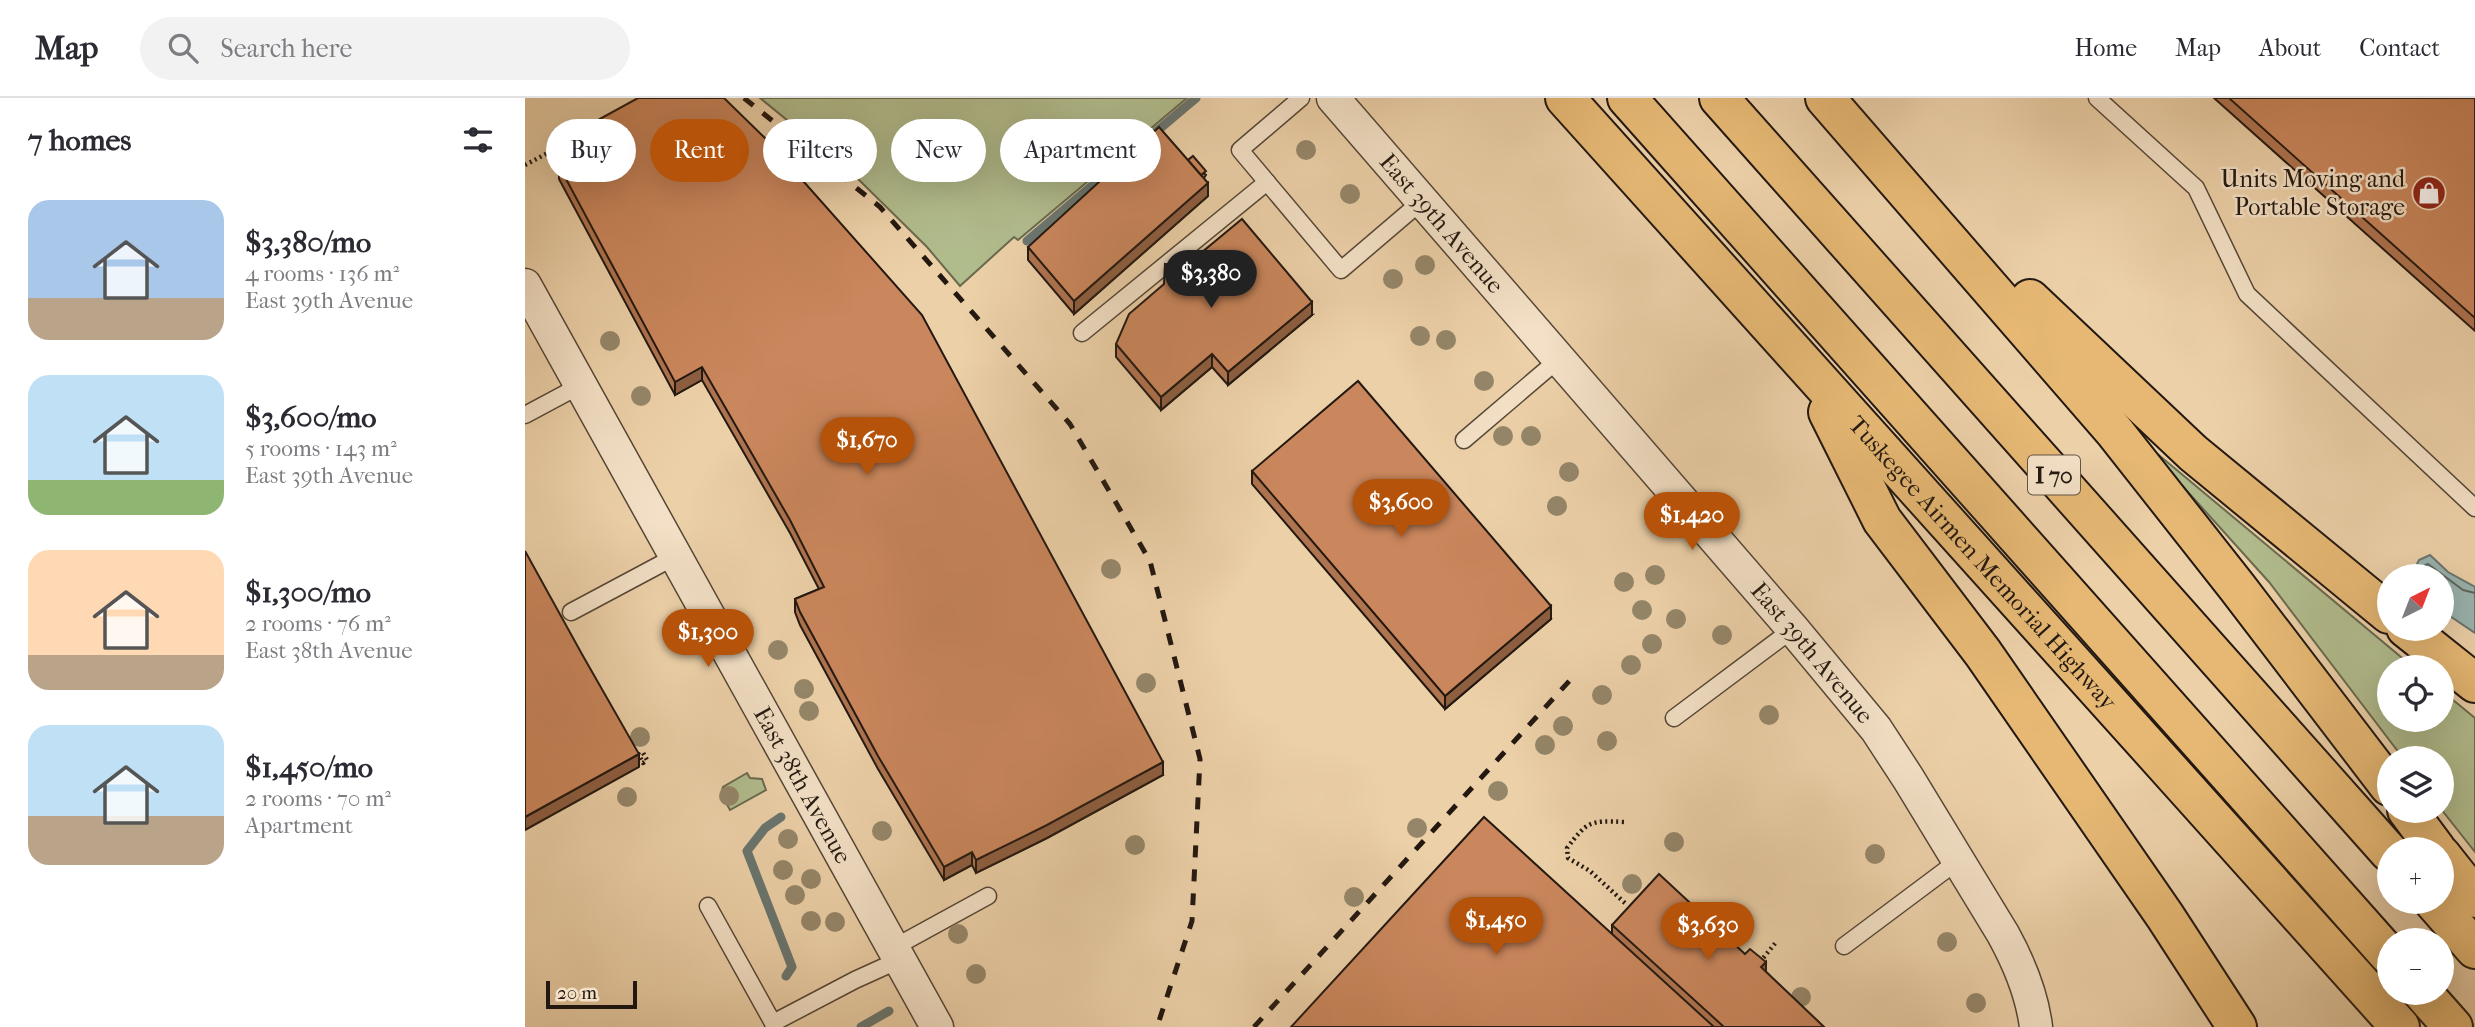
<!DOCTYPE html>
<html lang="en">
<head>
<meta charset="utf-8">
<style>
  body { margin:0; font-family:"IM FELL French Canon",serif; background:#f2f2f3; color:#2b2b33; height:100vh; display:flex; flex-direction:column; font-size:26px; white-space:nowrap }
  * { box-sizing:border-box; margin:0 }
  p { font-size:23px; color:#7c7c81 }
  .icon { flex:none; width:38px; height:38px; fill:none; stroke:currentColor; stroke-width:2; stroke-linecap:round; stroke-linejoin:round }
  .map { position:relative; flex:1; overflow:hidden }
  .side { display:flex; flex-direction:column; background:#fff; width:525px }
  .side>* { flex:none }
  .guide { position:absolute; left:21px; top:21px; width:665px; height:63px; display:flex; gap:14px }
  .needle { width:46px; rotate:42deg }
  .buttons { position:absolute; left:1852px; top:466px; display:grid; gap:14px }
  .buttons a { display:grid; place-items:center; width:77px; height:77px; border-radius:50%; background:#fff; box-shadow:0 7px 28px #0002; font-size:35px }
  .scale { position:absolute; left:21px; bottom:18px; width:91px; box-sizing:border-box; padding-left:7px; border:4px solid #231810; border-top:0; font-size:19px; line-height:24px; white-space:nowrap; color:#231810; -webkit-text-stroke:5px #f3e0c6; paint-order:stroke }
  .price { position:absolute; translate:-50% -60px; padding:0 16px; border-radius:24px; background:#b45309; color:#fff; font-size:23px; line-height:46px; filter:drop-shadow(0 2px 4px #0008) }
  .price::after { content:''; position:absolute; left:50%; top:42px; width:21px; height:16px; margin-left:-10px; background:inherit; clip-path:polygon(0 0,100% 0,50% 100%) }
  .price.current { background:#222; color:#fff }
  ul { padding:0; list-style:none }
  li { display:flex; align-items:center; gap:21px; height:175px; padding:0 28px }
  li span { display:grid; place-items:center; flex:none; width:196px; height:140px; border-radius:21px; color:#555 }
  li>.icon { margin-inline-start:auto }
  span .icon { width:84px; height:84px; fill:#fffc; stroke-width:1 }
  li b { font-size:30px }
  h2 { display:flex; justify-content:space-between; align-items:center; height:84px; padding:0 28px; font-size:30px }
  .tag { padding:0 24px; border-radius:32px; background:#fff; box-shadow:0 7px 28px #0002; font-size:24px; line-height:63px }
  .tag.current { background:#b45309; color:#fff }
  header { display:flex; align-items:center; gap:42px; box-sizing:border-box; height:98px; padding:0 35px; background:#fff; border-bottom:2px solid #e1e1e2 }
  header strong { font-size:33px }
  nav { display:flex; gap:38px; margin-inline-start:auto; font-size:24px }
  .search { width:490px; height:63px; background:#f2f2f3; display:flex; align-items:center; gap:18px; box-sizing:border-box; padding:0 24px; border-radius:38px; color:#7c7c81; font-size:26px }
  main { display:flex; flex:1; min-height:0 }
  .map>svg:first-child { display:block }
</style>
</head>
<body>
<header>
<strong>Map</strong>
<div class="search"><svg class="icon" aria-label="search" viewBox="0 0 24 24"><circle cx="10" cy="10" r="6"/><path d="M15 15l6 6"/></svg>Search here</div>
<nav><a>Home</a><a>Map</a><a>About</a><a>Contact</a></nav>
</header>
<main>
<section class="side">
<h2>7 homes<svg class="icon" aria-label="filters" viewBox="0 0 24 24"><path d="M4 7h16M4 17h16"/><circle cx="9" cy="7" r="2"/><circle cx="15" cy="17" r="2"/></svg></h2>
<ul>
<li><span style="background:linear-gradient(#a9c7e8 70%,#b9a48a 0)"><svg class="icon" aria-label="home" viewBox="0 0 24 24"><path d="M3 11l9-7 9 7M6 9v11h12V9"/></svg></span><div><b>$3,380/mo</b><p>4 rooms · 136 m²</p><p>East 39th Avenue</p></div></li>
<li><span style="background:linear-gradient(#bfe0f5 75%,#8fb573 0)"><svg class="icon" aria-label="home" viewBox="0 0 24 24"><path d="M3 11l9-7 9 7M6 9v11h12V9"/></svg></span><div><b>$3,600/mo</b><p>5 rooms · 143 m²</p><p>East 39th Avenue</p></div></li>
<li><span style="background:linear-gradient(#ffd9b3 75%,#b9a48a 0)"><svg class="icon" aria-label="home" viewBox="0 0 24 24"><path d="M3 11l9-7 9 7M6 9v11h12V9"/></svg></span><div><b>$1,300/mo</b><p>2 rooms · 76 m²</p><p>East 38th Avenue</p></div></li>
<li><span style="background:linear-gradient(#bfe0f5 65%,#b9a48a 0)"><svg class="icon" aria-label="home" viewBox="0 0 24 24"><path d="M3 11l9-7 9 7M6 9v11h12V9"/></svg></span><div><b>$1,450/mo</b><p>2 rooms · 70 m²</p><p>Apartment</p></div></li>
</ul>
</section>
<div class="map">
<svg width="1950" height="929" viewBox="0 0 1950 929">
  <rect width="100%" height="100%" fill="#ecd0a8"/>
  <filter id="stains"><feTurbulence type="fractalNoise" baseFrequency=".00286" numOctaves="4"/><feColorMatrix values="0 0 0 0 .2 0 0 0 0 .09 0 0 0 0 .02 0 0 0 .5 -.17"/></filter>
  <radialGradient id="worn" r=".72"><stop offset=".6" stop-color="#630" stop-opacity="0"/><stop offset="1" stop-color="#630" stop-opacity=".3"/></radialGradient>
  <g fill="#b1bc8d" stroke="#6a6a4e" stroke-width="2">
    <polygon points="235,0 662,0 493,142 489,139 435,188 402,149 327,75"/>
    <polygon points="1617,343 1888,569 1864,569 1864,621 1916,621 1916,592 1950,620 1950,754 1916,711 1916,660 1878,660 1744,484"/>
    <polygon points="222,675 225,680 237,681 241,692 205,712 196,696 198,689"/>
  </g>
  <polygon fill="#9ab5b0" stroke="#6a7670" stroke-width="2" points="1905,457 1923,474 1950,489 1950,535 1916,512 1916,478 1886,478 1894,462"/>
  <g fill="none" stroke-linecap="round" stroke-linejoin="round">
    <polyline stroke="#5e6660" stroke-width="2" points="1893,478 1899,468 1903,466 1938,492 1950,495"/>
    <g stroke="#6a7670" stroke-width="9">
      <polyline points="626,38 671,0"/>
      <polyline points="502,143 607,54"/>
      <polyline points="256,719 240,730 222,753 267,869 261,878"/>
      <polyline points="336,929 364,913"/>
    </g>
    <g stroke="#554636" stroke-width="19">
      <g id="lane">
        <polyline points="776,0 715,52 816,172 898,102"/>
        <polyline points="1572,0 1671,90 1722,196 1950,410"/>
        <polyline points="557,235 742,84"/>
        <polyline points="0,317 56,287"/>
        <polyline points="939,342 1034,261"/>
        <polyline points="46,514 151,458"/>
        <polyline points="1149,620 1268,531"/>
        <polyline points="183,808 248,925"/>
        <polyline points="1319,848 1434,762"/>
        <polyline points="368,850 463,798"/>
        <polyline points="250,929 248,925 330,882 374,862"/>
      </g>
    </g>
    <g stroke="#554636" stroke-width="35">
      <g id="street">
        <path id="s1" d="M808,0l460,531 83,100 32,49 95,156c16,29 29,60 33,93"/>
        <path id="s2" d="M0,187l412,742"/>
      </g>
    </g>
    <g stroke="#231810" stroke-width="42">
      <g id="highway">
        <path id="s3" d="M1040,0c276,311 558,618 835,929"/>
        <polyline points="1102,0 1864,857"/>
        <polyline points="1194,0 1864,754"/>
        <polyline points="1300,0 1589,333 1712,489 1864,688"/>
        <polyline points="1505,201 1668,355 1864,516"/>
        <polyline points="1303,314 1357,422 1458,555 1640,818 1712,929"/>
        <polyline points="1881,530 1950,585"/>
        <polyline points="1882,712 1911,751"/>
        <polyline points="1916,757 1950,800"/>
        <polyline points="1908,803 1950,851"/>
        <polyline points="1897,894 1928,929"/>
      </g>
    </g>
    <g stroke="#231810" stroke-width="4.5" stroke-dasharray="2 3.5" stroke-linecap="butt">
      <polyline points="0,67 55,38"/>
      <polyline points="113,655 118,665 122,662 118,655"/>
      <path d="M1099,724c-35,-2 -37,0 -57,26l1,10 22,13 36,33"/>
      <polyline points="1235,864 1252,843"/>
    </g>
    <use href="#lane" stroke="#f3e0c6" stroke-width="16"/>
    <use href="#street" stroke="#f3e0c6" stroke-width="32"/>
    <use href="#highway" stroke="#e6b874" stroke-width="38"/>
    <g stroke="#231810" stroke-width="5" stroke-dasharray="12 12" stroke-linecap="butt">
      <polyline points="219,0 355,109 545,326 625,463 675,661 667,823 632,929"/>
      <polyline points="729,929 1047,580"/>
    </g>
  </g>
  <g fill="#958669">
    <circle cx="781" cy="52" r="10"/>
    <circle cx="825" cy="96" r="10"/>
    <circle cx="900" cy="167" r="10"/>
    <circle cx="868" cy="181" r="10"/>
    <circle cx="895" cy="238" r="10"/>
    <circle cx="921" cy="242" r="10"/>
    <circle cx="85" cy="243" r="10"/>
    <circle cx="959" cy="283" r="10"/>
    <circle cx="116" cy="298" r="10"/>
    <circle cx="978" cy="338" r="10"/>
    <circle cx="1006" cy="338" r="10"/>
    <circle cx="1044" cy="374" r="10"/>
    <circle cx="1032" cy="408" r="10"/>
    <circle cx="586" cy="471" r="10"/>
    <circle cx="1130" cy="477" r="10"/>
    <circle cx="1099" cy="484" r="10"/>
    <circle cx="1117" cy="512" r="10"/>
    <circle cx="1151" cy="521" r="10"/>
    <circle cx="1197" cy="537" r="10"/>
    <circle cx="1127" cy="546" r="10"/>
    <circle cx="253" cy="552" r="10"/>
    <circle cx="1106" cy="567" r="10"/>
    <circle cx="621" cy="585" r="10"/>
    <circle cx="279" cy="591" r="10"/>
    <circle cx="1077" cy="597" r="10"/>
    <circle cx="284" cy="613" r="10"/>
    <circle cx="1244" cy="617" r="10"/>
    <circle cx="1038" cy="628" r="10"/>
    <circle cx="115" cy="639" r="10"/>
    <circle cx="1082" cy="643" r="10"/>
    <circle cx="1020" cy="647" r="10"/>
    <circle cx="973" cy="693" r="10"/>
    <circle cx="204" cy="698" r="10"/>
    <circle cx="102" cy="699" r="10"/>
    <circle cx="892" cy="730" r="10"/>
    <circle cx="357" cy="733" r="10"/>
    <circle cx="263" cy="741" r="10"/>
    <circle cx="1149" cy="744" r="10"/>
    <circle cx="610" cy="747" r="10"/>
    <circle cx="1350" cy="756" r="10"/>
    <circle cx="258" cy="772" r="10"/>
    <circle cx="286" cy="781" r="10"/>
    <circle cx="1107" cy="786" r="10"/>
    <circle cx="270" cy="797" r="10"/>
    <circle cx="829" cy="799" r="10"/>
    <circle cx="286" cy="823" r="10"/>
    <circle cx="310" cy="824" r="10"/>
    <circle cx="433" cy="836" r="10"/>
    <circle cx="1422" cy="844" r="10"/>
    <circle cx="451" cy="876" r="10"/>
    <circle cx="1276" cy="899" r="10"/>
    <circle cx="1451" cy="905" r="10"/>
  </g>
  <g fill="#ae734f" stroke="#231810" stroke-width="2">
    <polygon points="1689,0 1950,0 1950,233"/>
    <polygon points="51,34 638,677 522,740 451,775 447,767 419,782 353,671 275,527 270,514 270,501 294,491 265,435 177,282 150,297 34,81 34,68 55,56 51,47"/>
    <polygon points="663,62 681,77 679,80 683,98 549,216 503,162 503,149"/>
    <polygon points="787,217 703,287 687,269 636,312 591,259 591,246"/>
    <polygon points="727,373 1026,521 920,611 727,386"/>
    <polygon points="1087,827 1241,874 1299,929 766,929 1087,835"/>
  </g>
  <g fill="#8d5e40" stroke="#231810" stroke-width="2">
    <polygon points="683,85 683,98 549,216 549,203"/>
    <polygon points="787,204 787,217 703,287 703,274"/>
    <polygon points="687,256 687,269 636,312 636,299"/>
    <polygon points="177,269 177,282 150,297 150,284"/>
    <polygon points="1026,508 1026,521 920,611 920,598"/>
    <polygon points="114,656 114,669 0,732 0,719"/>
    <polygon points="638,664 638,677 522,740 451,775 451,762"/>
    <polygon points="447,754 447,767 419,782 419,769"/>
    <polygon points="1241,864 1241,886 1236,869"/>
  </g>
  <g fill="#ca865c" stroke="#231810" stroke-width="2">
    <polygon points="113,0 199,0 240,40 397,217 638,664 522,727 451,762 447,754 419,769 353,658 275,514 270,501 299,489 265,422 177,269 150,284 34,68 60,53 51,34"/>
    <polygon points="1704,0 1950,0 1950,220"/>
    <polygon points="634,29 683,85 549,203 503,149"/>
    <polygon points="668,58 681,73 676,77 663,62"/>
    <polygon points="717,121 787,204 703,274 687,256 636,299 591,246 604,216 639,186 640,166 659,169"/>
    <polygon points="833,283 1026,508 920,598 727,373"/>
    <polygon points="0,453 58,558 114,656 0,719"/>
    <polygon points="959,719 1189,929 766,929"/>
    <polygon points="1134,776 1220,856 1225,851 1241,864 1236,869 1299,929 1199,929 1087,827"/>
  </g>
  <defs>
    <g id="shop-disc" transform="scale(1.75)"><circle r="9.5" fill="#8f2418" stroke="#f3e0c6"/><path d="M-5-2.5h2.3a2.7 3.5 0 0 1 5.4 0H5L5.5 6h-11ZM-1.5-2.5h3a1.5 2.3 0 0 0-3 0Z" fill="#fff"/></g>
  </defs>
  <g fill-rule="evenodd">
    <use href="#shop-disc" x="1904" y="95"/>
  </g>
  <g text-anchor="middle" stroke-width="5" stroke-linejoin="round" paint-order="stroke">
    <rect fill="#f3e0c6" stroke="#615447" stroke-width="2" x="1503" y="357.5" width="52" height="39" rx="5"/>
    <g font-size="23" font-weight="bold" fill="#231810">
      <text x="1529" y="385">I 70</text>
    </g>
    <g font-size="24" fill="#231810" stroke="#f3e0c6" text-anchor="end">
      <text x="1880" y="89">Units Moving and<tspan x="1880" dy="28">Portable Storage</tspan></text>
    </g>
    <g font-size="24" fill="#231810" stroke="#f3e0c6">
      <text dy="8" stroke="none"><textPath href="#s1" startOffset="166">East 39th Avenue</textPath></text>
      <text dy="8" stroke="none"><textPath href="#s3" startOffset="625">Tuskegee Airmen Memorial Highway</textPath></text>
      <text dy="8" stroke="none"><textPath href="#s1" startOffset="733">East 39th Avenue</textPath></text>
      <text dy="8" stroke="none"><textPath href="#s2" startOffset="572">East 38th Avenue</textPath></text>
    </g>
  </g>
  <rect width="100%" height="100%" filter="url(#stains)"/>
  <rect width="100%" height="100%" fill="url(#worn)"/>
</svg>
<div class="buttons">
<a><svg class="needle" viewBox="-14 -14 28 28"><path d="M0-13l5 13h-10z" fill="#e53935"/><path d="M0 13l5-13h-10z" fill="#7c7c81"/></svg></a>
<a><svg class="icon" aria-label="locate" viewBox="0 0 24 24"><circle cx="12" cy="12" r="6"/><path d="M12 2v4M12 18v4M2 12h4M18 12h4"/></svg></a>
<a><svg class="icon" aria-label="layers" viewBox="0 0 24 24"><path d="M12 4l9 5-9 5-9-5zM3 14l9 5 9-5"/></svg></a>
<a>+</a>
<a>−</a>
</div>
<div class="scale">20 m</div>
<b class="price current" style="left:686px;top:212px">$3,380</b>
<b class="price" style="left:342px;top:379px">$1,670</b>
<b class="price" style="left:876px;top:441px">$3,600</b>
<b class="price" style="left:1167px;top:454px">$1,420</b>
<b class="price" style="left:183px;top:571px">$1,300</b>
<b class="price" style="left:971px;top:859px">$1,450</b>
<b class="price" style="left:1183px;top:864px">$3,630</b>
<div class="guide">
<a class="tag">Buy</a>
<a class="tag current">Rent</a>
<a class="tag">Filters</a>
<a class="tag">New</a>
<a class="tag">Apartment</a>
</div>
</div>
</main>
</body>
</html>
